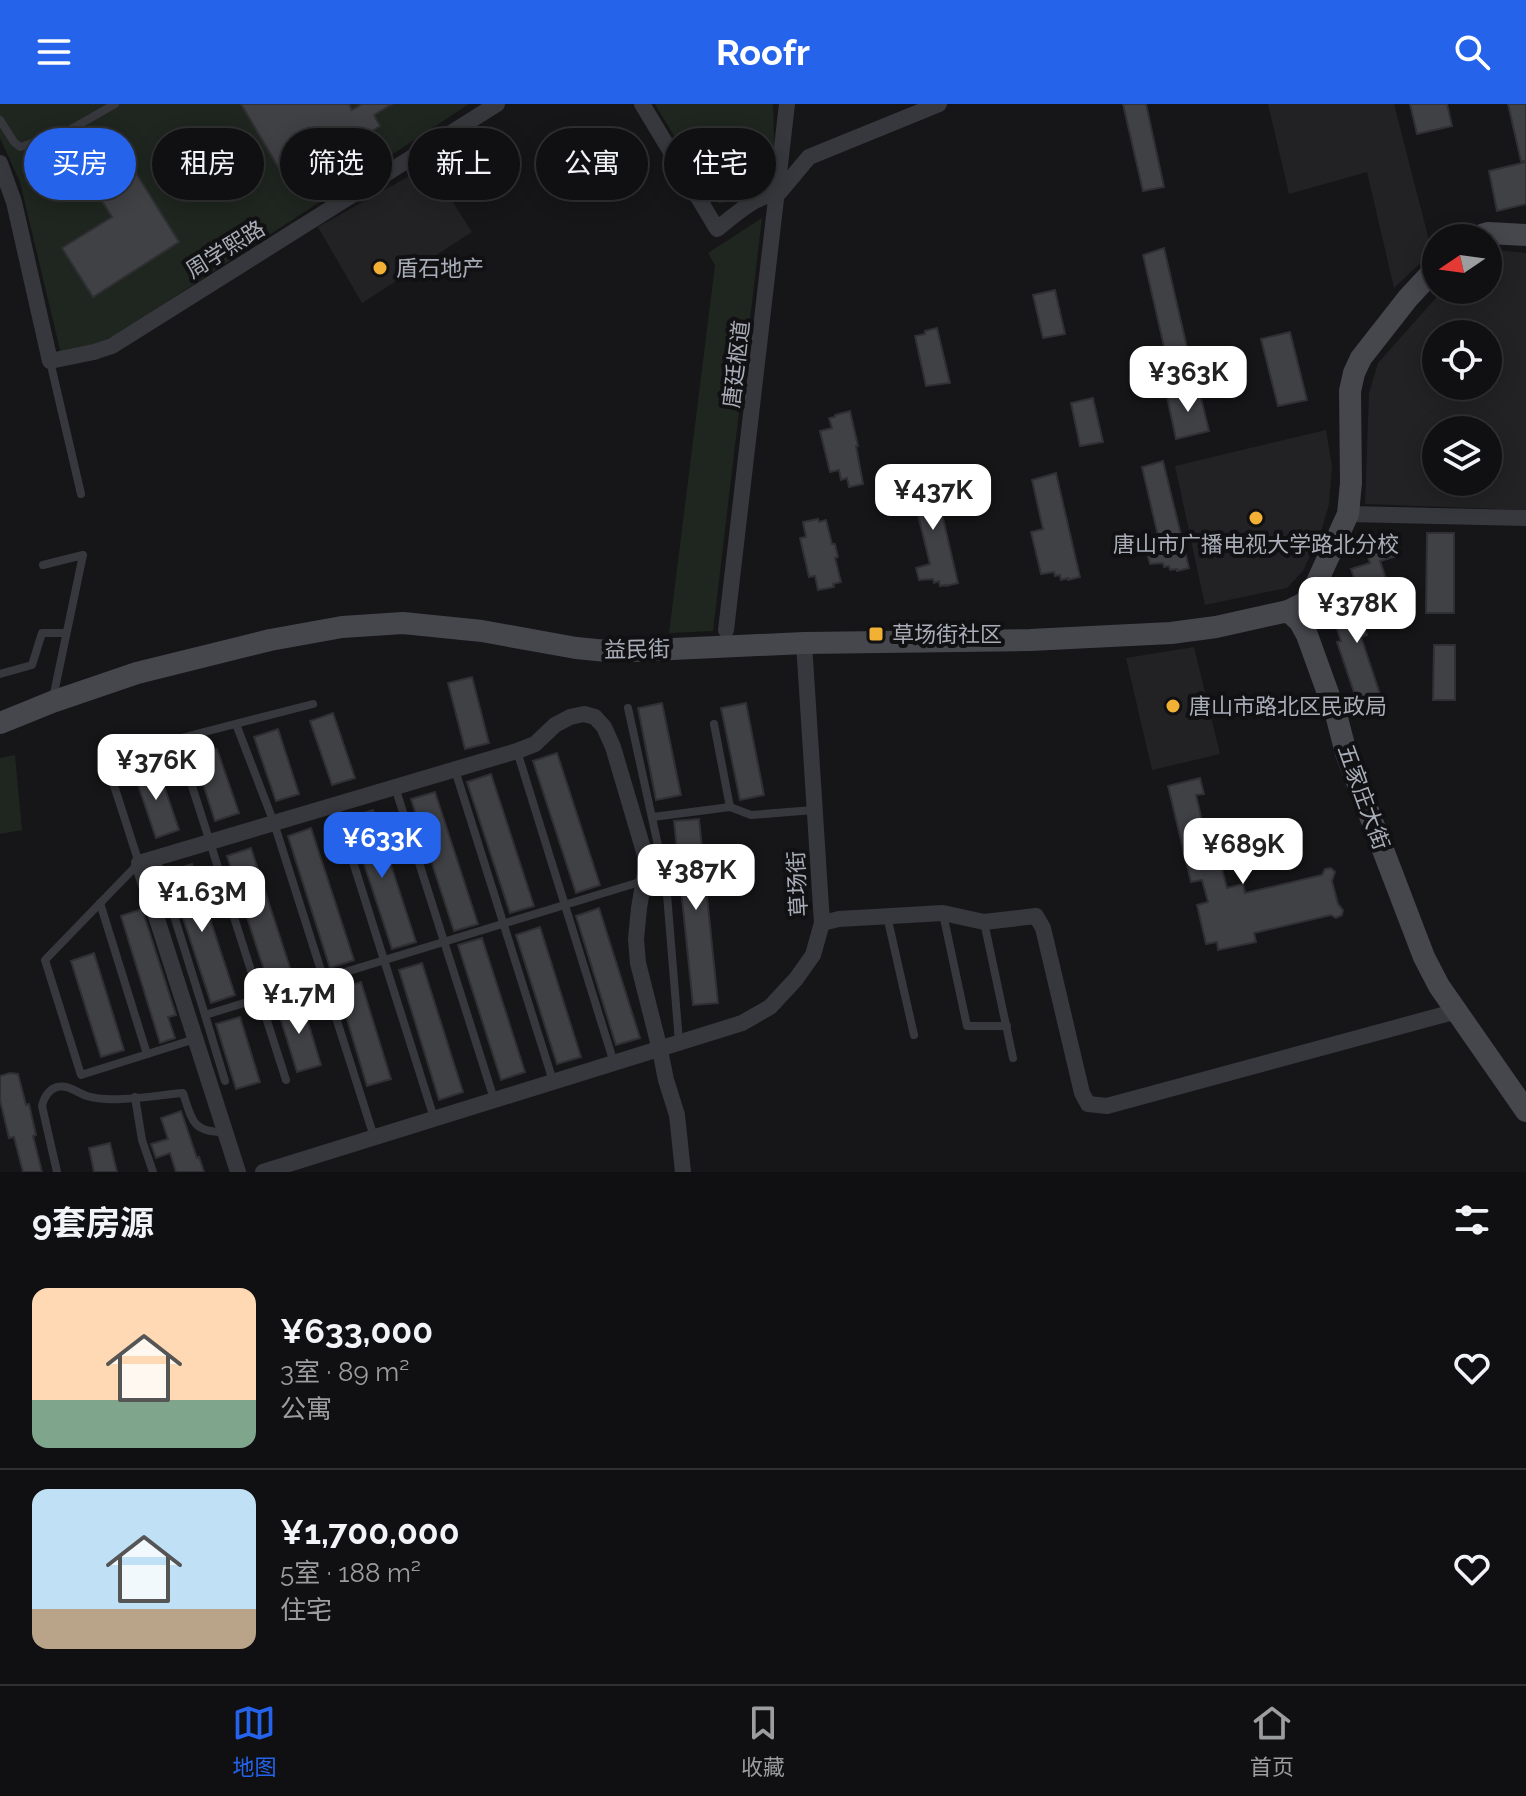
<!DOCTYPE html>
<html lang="zh">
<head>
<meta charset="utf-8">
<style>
  body { margin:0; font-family:Raleway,"Noto Sans SC",sans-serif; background:#1e1e20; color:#f1f3f6; height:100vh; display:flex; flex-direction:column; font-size:30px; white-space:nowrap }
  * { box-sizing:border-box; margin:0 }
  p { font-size:26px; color:#9c9d9f }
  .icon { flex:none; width:44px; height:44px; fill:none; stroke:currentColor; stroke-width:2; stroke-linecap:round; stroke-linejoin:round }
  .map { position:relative; height:1068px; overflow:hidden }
  .sheet { display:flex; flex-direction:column; background:#101012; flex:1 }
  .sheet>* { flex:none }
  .hud { position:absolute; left:24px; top:24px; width:800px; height:72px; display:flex; gap:16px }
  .needle { width:52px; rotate:257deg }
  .buttons { position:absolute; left:1422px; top:120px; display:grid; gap:16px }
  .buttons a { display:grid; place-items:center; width:80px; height:80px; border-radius:50%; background:#101012; box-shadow:0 4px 20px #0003,0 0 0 2px #303032; font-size:40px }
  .price { position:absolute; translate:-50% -68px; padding:0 18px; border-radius:16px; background:#fff; color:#222; font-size:26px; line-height:52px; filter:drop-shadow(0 2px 4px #0008) }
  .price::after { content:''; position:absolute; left:50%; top:48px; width:24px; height:18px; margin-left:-12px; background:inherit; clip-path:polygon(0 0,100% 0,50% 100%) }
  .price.selected { background:#2563eb; color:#fff }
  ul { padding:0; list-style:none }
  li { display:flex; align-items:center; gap:24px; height:200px; padding:0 32px }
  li+li { border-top:2px solid #303032 }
  li span { display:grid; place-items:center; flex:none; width:224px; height:160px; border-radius:16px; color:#555 }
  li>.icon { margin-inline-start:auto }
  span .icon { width:96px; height:96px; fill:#fffc; stroke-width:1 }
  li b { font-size:34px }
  h2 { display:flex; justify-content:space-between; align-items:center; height:96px; padding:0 32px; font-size:34px }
  .pill { padding:0 28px; border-radius:36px; background:#101012; box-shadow:0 4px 20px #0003,0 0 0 2px #303032; font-size:28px; line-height:72px }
  .pill.selected { background:#2563eb; color:#fff }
  header { display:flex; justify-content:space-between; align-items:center; height:104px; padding:0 32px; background:#2563eb; color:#fff; font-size:36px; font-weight:700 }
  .tab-bar { display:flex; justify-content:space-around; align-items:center; height:112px; border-top:2px solid #303032; background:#101012; font-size:22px; color:#9c9d9f }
  .tab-bar a { display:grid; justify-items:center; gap:4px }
  .tab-bar .selected { color:#2563eb }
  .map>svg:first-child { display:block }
</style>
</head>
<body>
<header><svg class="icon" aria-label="menu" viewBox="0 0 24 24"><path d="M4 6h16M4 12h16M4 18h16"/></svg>Roofr<svg class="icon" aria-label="search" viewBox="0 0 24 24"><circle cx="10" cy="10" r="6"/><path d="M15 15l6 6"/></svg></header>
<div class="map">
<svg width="1526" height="1068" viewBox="0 0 1526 1068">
  <rect width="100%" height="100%" fill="#161618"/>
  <g fill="#222225" fill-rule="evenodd">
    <polygon points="1268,0 1394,0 1432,148 1394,184 1367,68 1289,90"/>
    <polygon points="429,61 472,128 362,199 318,123"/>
    <path d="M1488,145l38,4v257l-161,-6 4,-111 9,-30 65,-73h45zM1436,230h52v52h-52zM1436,326h52v52h-52z"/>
    <polygon points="1326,326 1332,362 1329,400 1321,428 1303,467 1287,484 1205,501 1175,362"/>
    <polygon points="1194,543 1220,650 1152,666 1126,554"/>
  </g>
  <g fill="#1e261f">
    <polygon points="0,0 469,0 118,230 90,243 61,250 20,78 0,34"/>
    <path d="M655,0h118l2,70c-7,5 -12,6 -19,9 -14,7 -21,19 -37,20l-8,-5z"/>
    <polygon points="762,114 713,527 669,529 715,161 708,149"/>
    <polygon points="15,651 22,726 0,730 0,654"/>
  </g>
  <g fill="#404145" stroke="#303034" stroke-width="2">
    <polygon points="241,0 349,0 352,6 362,0 392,0 374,11 380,22 287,78"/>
    <polygon points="1123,0 1146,0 1164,83 1143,87"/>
    <polygon points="1410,0 1447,0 1452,22 1417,30"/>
    <polygon points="1508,0 1526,0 1526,57 1521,57"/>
    <polygon points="109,26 179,138 93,193 62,144 112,113 72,49"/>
    <polygon points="1526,58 1526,100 1497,107 1489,67"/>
    <polygon points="1164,144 1191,261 1169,264 1143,151"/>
    <polygon points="1055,186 1065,230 1043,234 1033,191"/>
    <polygon points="937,224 950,279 926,282 915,232 925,230 925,227"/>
    <polygon points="1290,228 1307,296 1278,302 1261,235"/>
    <polygon points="1199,286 1209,327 1176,335 1167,293"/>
    <polygon points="1093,294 1103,338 1080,342 1071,299"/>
    <polygon points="850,307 858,342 856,342 863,380 849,383 847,374 841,376 839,366 830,368 820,327 832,324 829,314 835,313 835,311"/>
    <polygon points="1163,357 1189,464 1177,467 1177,465 1170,466 1169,462 1164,463 1163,459 1150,460 1147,448 1161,445 1142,363"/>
    <polygon points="932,367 958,479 946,482 946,481 940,482 939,477 934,479 933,475 919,476 916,464 930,460 909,374"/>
    <polygon points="1056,369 1080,473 1068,476 1068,474 1061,476 1060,471 1055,472 1054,468 1041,470 1031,428 1043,425 1032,376"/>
    <polygon points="818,415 819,418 826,416 832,440 835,440 838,453 835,454 841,478 833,480 834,483 818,486 815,472 809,473 800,434 806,433 803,418"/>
    <polygon points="1392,427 1400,451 1380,457 1387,478 1359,488 1351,465 1370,459 1363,437"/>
    <polygon points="1427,429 1454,429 1454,509 1426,509"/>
    <polygon points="1367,486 1374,506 1360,510 1367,531 1361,533 1380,590 1357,597 1337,538 1341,537 1335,519 1346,515 1339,495"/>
    <polygon points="1434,541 1455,541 1455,596 1433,596"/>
    <polygon points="472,573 489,639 465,645 448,579"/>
    <polygon points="662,599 681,691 656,696 638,604"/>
    <polygon points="746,599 764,691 740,696 721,604"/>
    <polygon points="333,609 355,674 332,681 310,617"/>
    <polygon points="278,625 299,690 276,697 254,633"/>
    <polygon points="217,645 239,709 215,717 194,652"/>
    <polygon points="557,649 600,781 576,789 533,657"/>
    <polygon points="157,661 179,726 156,734 134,669"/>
    <polygon points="491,670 534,802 510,809 467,678"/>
    <polygon points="1200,674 1204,690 1196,691 1211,756 1219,754 1227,784 1243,780 1245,789 1322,771 1325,765 1331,764 1335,768 1332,777 1338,800 1343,806 1342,811 1336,814 1331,811 1254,829 1256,838 1218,846 1217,838 1206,840 1197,801 1208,798 1202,776 1191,778 1168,682"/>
    <polygon points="435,688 478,820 454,827 411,695"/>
    <polygon points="373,706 416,838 392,845 349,714"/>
    <polygon points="699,715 718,899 693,901 674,717"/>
    <polygon points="311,724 354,856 330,864 288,732"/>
    <polygon points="251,744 294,876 270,884 227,752"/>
    <polygon points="192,760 235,891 211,899 168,768"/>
    <polygon points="599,804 640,934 616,941 576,812"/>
    <polygon points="142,805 176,911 168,913 175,934 160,939 121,812"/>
    <polygon points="540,823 581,953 557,960 516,831"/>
    <polygon points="482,834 525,968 501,976 458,841"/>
    <polygon points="94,849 124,946 101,953 71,857"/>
    <polygon points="422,859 463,988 439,996 399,866"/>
    <polygon points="361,878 391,975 367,982 338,885"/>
    <polygon points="301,895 321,961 297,968 277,903"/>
    <polygon points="240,913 260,978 236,985 216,920"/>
    <polygon points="10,969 18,970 26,1001 29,1000 36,1031 33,1032 42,1068 23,1068 14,1033 9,1034 0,996 0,972"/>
    <polygon points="181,1007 197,1054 199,1053 204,1068 176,1068 170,1049 156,1054 151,1040 168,1035 161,1014"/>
    <polygon points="110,1039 117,1068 94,1068 89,1044"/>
  </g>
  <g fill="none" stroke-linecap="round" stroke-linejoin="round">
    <g stroke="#37383d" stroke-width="8">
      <polyline points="0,16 14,38 20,43 66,28 115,0"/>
      <polyline points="50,257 81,390"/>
      <polyline points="43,461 83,451 53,594"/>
      <polyline points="0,570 32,561 42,529 66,529"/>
      <polyline points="628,604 666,778 679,938"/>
      <polyline points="236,620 274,719 374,1033"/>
      <polyline points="714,620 730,703"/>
      <polyline points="177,635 286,976"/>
      <polyline points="517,647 614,959"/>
      <polyline points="455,666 553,977"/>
      <polyline points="395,683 494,995"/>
      <polyline points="335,701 434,1014"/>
      <polyline points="653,713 730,703 751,711 814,706"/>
      <polyline points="156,754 205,911 643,777"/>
      <polyline points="100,799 147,950"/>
      <polyline points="943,810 967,922 1007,922"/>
      <polyline points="887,812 914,931"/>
      <polyline points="984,818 1013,954"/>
      <polyline points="205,911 225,977"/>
      <polyline points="195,935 81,971 45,856 139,759 110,669 150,642 313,600"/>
      <polyline points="135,993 142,1036 153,1068"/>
      <path d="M57,1068l-15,-66c2,-9 6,-16 15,-19 11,-3 20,6 30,9 24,8 70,-1 96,-3 9,27 9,39 41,39"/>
    </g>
    <g stroke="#37383d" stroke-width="16">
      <path d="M642,0l75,125c18,-14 38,-34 61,-35l31,-37 130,-53"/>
      <polyline points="0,59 14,98 50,257 94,248 112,242 497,0"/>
      <polyline points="1348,410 1526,414"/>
      <polyline points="726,526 787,0"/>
      <polyline points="822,819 839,815 943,809 984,818 1036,812 1043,824 1082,989 1088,1000 1107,1002 1457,907"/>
      <polyline points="238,1068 139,759 517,647 535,640 555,621 570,613 584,610 595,613 604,623 613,643 647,758 639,804 636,835 638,859 660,946 666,976 677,1011 683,1068"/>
      <polyline points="263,1068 742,919 770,903 796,875 813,851 822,819 804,539"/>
    </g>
    <g stroke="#45474d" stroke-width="22">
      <polyline points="1472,134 1488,129 1526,131"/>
      <polyline points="1288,507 1300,518 1307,531 1337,614 1346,649 1424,853 1439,882 1526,1007"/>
      <polyline points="0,619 52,598 137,569 270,536 342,523 403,519 482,527 576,544 607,547 630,547 804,539 1030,536 1171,529 1216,523 1288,507 1306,498 1312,489 1348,410 1351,379 1350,287 1354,269 1361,254 1408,194 1436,164"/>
    </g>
  </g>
  <g fill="#f2b134" stroke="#111113" stroke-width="3">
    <circle cx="380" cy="164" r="8"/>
    <circle cx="1256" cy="414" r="8"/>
    <rect x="868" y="522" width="16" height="16" rx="4"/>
    <circle cx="1173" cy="602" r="8"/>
  </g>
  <g text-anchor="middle" stroke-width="8" stroke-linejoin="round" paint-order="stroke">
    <g font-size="22" fill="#a8adb8" stroke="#111113">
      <text transform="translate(225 145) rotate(-32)" y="8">周学熙路</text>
      <text transform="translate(736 260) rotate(-83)" y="8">唐廷枢道</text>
      <text transform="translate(637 545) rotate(-1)" y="8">益民街</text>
      <text transform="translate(1364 693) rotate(70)" y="8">五家庄大街</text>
      <text transform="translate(797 780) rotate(-93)" y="8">草场街</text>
    </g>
    <g font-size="22" fill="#a8adb8" stroke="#111113" text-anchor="start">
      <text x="396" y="172">盾石地产</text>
      <text x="1256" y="448" text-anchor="middle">唐山市广播电视大学路北分校</text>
      <text x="892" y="538">草场街社区</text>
      <text x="1189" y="610">唐山市路北区民政局</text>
    </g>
  </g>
</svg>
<div class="buttons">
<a><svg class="needle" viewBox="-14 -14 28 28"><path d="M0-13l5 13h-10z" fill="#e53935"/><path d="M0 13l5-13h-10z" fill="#9c9d9f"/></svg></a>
<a><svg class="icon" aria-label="locate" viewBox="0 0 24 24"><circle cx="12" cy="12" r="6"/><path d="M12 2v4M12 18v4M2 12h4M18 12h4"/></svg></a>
<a><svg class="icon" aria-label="layers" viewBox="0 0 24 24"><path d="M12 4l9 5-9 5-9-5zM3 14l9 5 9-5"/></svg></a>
</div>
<b class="price" style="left:1188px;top:310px">¥363K</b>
<b class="price" style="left:933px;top:428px">¥437K</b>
<b class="price" style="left:1357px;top:541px">¥378K</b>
<b class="price" style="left:156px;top:698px">¥376K</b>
<b class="price selected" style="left:382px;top:776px">¥633K</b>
<b class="price" style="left:1243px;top:782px">¥689K</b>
<b class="price" style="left:696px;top:808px">¥387K</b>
<b class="price" style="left:202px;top:830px">¥1.63M</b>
<b class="price" style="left:299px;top:932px">¥1.7M</b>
<div class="hud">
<a class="pill selected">买房</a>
<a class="pill">租房</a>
<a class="pill">筛选</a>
<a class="pill">新上</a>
<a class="pill">公寓</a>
<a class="pill">住宅</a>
</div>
</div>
<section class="sheet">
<h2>9套房源<svg class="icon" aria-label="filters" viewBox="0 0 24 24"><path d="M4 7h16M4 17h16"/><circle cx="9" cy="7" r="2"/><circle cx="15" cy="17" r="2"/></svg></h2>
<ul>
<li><span style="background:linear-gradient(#ffd9b3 70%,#7fa58c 0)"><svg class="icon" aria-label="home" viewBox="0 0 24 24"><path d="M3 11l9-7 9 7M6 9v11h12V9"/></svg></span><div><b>¥633,000</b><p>3室 · 89 m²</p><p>公寓</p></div><svg class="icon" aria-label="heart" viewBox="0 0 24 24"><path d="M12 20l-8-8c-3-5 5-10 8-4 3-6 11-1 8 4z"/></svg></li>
<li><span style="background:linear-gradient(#bfe0f5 75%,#b9a48a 0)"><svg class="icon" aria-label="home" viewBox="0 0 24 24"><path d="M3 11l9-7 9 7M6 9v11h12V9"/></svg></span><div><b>¥1,700,000</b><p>5室 · 188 m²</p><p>住宅</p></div><svg class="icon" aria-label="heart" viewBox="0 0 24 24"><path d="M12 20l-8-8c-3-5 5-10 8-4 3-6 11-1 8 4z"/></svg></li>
</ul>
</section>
<nav class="tab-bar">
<a class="selected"><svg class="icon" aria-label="map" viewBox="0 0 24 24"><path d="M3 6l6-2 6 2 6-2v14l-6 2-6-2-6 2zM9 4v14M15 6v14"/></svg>地图</a>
<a><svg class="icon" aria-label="saved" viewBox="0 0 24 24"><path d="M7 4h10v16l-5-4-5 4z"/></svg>收藏</a>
<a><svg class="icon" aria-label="home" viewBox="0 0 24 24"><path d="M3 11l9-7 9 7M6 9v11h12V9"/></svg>首页</a>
</nav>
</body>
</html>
